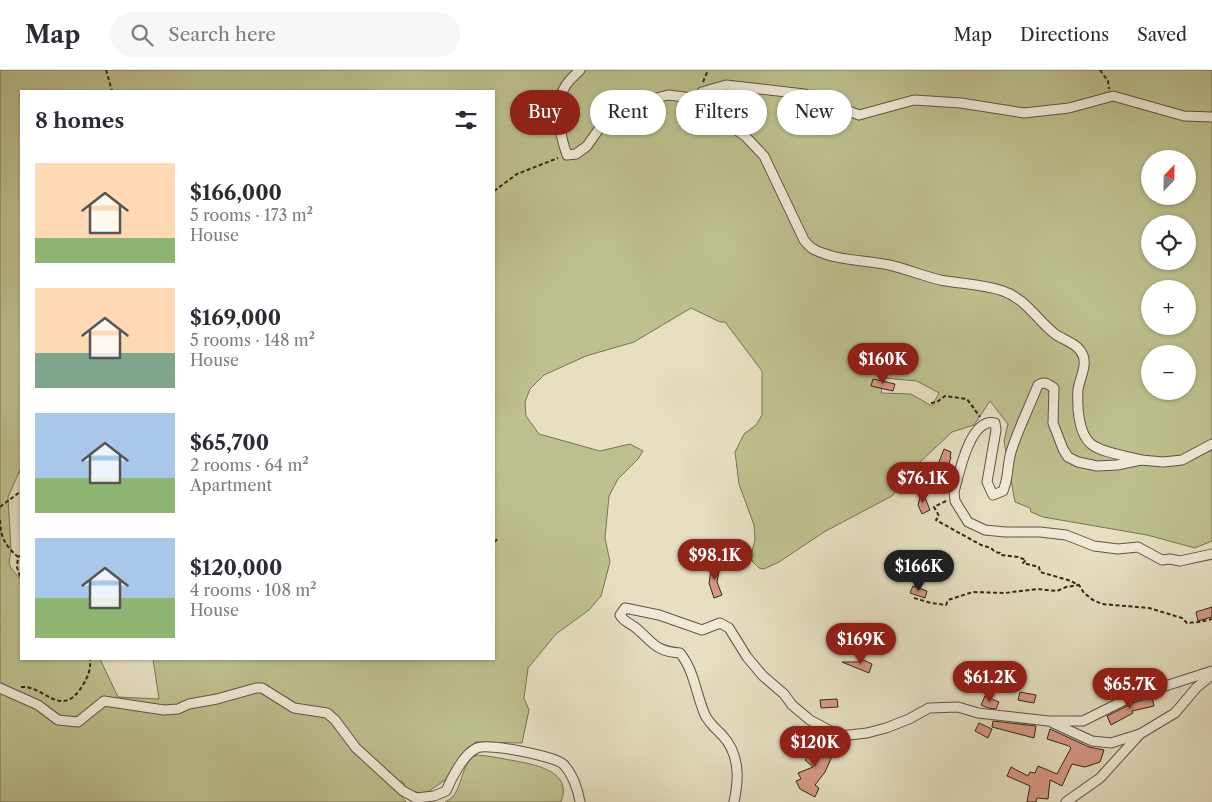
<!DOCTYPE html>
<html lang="en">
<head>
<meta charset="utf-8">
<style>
  body { margin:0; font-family:"Libre Caslon Text",serif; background:#f7f7f7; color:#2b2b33; height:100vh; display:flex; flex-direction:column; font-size:19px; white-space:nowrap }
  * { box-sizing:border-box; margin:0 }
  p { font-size:16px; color:#7c7c81 }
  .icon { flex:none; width:28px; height:28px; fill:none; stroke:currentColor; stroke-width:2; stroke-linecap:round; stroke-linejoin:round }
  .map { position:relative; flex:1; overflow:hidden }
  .sheet { position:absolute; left:20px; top:20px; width:475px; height:570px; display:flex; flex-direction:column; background:#fff; border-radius:0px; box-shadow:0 1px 4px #0004 }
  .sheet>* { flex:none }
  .banner { position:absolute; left:510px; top:20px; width:475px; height:45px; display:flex; gap:10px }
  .needle { width:32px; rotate:22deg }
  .tools { position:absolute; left:1141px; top:80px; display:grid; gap:10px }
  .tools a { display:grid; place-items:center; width:55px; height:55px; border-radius:50%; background:#fff; box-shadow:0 1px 4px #0004; font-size:25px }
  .price { position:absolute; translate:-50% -42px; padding:0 11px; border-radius:18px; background:#8f2418; color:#fff; font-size:16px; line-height:32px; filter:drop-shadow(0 1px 2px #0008) }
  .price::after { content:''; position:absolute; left:50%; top:30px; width:15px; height:11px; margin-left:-8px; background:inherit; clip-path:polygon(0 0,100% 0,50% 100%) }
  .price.selected { background:#222; color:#fff }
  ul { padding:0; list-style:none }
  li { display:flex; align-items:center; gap:15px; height:125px; padding:0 15px }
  li span { display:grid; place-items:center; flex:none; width:140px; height:100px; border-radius:0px; color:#555 }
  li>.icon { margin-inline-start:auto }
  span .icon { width:60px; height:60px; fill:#fffc; stroke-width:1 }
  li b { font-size:21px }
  h2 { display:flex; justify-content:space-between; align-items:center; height:60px; padding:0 15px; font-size:21px }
  .tag { padding:0 18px; border-radius:22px; background:#fff; box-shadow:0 1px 4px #0004; font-size:18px; line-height:45px }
  .tag.selected { background:#8f2418; color:#fff }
  header { display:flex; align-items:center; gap:30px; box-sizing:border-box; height:70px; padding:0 25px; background:#fff; border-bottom:1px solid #e1e1e2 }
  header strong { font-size:24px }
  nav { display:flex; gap:28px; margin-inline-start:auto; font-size:18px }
  .search { width:350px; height:45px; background:#f7f7f7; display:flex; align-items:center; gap:12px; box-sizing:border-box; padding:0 18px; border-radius:28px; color:#7c7c81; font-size:19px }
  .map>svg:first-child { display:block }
</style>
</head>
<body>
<header>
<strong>Map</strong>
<div class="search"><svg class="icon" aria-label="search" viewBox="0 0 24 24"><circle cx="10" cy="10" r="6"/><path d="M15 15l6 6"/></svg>Search here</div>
<nav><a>Map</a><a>Directions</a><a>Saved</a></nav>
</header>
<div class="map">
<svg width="1212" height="732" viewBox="0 0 1212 732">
  <rect width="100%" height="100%" fill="#e6dfc2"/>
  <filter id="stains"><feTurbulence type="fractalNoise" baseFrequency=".004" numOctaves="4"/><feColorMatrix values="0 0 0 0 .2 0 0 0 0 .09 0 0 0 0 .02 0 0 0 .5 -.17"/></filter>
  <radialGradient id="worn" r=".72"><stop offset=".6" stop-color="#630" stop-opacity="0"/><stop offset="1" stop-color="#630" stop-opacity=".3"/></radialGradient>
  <g fill="#bdc08e" stroke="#787454" fill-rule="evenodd">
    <path d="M0,0h1212v471l-17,7 -48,-13 -104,-18 -12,-5 -1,-4 -15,-6 -11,-61 4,-17 -18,-23 -16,24 -22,7 -33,31 -27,33 -68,36 -45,30 -15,7 -5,-1 -7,-7 -1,-6 4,-15 -1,-15 -15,-41 -4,-32 9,-18 12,-9 6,-10v-44l-37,-49h-5l-29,-14 -57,34 -48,14 -42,19 -14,14 -5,13 1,14 13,18 61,17 30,-7 13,7 -5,8 -20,20 -9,17 -4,42 5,24 -9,34 -12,14 -33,24 -28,34 -4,30 5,12 -7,33 -47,-1 -30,38 -20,14 -18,-4 -5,-9 -12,1 16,20h-406zM21,21h473v568h-341l6,40 -41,-2 -18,-38h-79v-79l-10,-12 -2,-5 2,-13 -3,-53 13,-29zM1150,89h38v37h-38zM1150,154h38v37h-38zM1150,219h38v37h-38zM1150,284h38v37h-38zM884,308l33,3 22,12 -7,13 -21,-12 -30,-1z"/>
    <path d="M477,685c14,1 26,4 39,6 21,4 57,11 45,41h-116c20,-8 13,-39 32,-47z"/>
  </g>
  <g fill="#d69985" stroke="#32271a">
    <polygon points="873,309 895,314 893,321 871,316"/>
    <polygon points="944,379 951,382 950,387 951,387 947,400 937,397"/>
    <polygon points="922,420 930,440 922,444 918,435"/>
    <polygon points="712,494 720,496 717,512 722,525 714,528 709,513"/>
    <polygon points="913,516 927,521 925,528 910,523"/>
    <polygon points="1212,537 1212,547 1198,551 1196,542"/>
    <polygon points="861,589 872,594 869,603 842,592 860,592"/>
    <polygon points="1152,603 1162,603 1162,610 1152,612"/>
    <polygon points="1020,622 1036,625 1034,633 1018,630"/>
    <polygon points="985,626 999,632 996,639 988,638 981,635"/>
    <polygon points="1152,627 1154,636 1132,641 1133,643 1111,655 1107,646 1133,633"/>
    <polygon points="837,629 838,637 821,638 820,630"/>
    <polygon points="993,651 1036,656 1034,668 992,657"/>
    <polygon points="979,653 992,659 988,668 975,661"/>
    <polygon points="1050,659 1089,677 1104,680 1100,692 1085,697 1072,694 1062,716 1050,710 1048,729 1037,728 1036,732 1027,732 1030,716 1007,706 1011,697 1028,706 1030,702 1035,703 1038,696 1057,704 1071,678 1069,676 1047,669"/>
    <polygon points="818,667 824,678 834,682 825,702 815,715 819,718 815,727 800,719 796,711 801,709 798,703 813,697 805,690 814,679 810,672"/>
  </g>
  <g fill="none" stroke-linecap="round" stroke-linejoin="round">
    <g stroke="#5f5544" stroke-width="11">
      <g id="street">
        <path d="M580,0c-5,5 -10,9 -14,15 -12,17 -6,51 1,70l9,-1 11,-8 14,-20 17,-14 19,-9 31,-8 17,2 23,13 37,26 19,20 40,84c3,4 7,8 11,10 23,11 50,10 74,15 18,4 34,11 51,15 21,4 43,4 63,11 23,8 34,29 52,43 7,5 17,8 23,14 13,13 2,27 0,42 -1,16 0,43 13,54 11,9 37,12 50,16"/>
        <polyline points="708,40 702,22 726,15 804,24 859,45 914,30 961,33 1024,43 1069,38 1113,26 1184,46 1212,47"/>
        <path d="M1212,374l-30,16 -19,2 -22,-2 -24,5 -20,1 -19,-4 -10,-5 -5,-8 -10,-26 1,-35c-6,-4 -10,-7 -16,-3 -9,23 -20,44 -27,67 -4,13 -2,25 -8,39l-10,4 -6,-13 9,-52 -1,-7c-25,-6 -36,51 -41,69l1,9 13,21 17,8 20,2h35l26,3 28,11 24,3 20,-2 24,13 8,-1 10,2 32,-7"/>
        <path d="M0,618l38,17 20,15 20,2 26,-21 60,9 14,-1 11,-5 28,-5 39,-11h6l32,20 33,5 8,7 21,28 47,43 13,7 18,-2 12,-5c5,-12 18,-38 31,-43 11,-5 77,8 86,16 9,9 15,25 17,38"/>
        <polyline points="1053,653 1092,671 1111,673 1140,664"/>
        <path d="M734,732c5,-23 6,-48 -12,-67 -6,-6 -13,-12 -17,-20 -9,-21 -11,-45 -25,-62 -26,-2 -27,-11 -44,-25 -6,-5 -12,-6 -16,-13l5,-7 34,7 43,15 18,-7 9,5 18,29 16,19 21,18 8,11 18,15 30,16 27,-3 19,-5 23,-9 20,-11 29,-1 20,6 70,8h35l48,-24 81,-26"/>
        <polyline points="1066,732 1100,708 1140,664 1175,643 1197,617 1212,605"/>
      </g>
    </g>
    <g stroke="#32271a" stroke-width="2" stroke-dasharray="4 2.5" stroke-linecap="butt">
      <polyline points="106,0 112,21"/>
      <polyline points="1100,0 1108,11 1109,19"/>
      <polyline points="703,12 708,0"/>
      <polyline points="494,121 517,104 558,88"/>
      <polyline points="931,333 937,332 945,326 967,329 980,347"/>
      <polyline points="946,431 934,437 939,446 936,450 981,475 991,478 995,482 1000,483 1001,485 1018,487 1026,490 1023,493 1039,497 1040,502 1068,510 1079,515 1084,523 1093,530 1102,534 1149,538 1182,548 1187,553 1199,552 1212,549"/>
      <polyline points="0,437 21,421"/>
      <path d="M0,450c1,18 4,24 18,37"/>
      <polyline points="494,472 499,468"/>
      <polyline points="21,485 18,487 17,497 21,510"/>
      <polyline points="914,528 931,533 946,535 948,530 973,522 1005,523 1037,519 1057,521 1066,517 1079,515"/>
      <path d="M21,617c24,-2 40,34 62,-2 5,-9 8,-15 7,-26"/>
    </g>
    <use href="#street" stroke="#efead7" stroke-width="9"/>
  </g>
  <rect width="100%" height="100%" filter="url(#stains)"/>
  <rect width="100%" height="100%" fill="url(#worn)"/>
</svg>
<div class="tools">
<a><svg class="needle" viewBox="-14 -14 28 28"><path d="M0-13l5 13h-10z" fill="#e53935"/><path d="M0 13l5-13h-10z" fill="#7c7c81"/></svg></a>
<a><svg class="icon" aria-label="locate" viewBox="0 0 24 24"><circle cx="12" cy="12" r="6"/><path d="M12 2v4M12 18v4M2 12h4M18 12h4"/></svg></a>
<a>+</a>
<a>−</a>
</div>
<b class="price" style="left:883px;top:315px">$160K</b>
<b class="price" style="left:923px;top:434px">$76.1K</b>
<b class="price" style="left:715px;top:511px">$98.1K</b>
<b class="price selected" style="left:919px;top:522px">$166K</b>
<b class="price" style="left:861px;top:595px">$169K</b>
<b class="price" style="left:990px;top:633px">$61.2K</b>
<b class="price" style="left:1130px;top:640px">$65.7K</b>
<b class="price" style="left:815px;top:698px">$120K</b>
<div class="banner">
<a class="tag selected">Buy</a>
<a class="tag">Rent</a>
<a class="tag">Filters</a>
<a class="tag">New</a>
</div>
<section class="sheet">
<h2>8 homes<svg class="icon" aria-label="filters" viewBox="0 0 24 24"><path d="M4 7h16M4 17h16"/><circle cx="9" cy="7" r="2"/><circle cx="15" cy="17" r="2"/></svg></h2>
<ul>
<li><span style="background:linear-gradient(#ffd9b3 75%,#8fb573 0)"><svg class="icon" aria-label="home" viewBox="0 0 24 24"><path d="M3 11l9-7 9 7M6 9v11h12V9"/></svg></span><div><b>$166,000</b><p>5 rooms · 173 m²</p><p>House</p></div></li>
<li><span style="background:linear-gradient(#ffd9b3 65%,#7fa58c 0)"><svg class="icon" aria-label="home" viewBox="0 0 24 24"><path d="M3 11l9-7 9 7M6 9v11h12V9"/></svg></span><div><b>$169,000</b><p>5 rooms · 148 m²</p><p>House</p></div></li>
<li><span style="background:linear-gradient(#a9c7e8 65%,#8fb573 0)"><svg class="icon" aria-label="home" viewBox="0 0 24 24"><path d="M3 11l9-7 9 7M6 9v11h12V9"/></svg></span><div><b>$65,700</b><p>2 rooms · 64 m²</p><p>Apartment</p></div></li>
<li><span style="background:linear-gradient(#a9c7e8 60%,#8fb573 0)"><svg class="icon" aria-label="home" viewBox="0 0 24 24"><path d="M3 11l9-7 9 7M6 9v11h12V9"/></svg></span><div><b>$120,000</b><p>4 rooms · 108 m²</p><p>House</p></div></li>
</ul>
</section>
</div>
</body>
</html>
